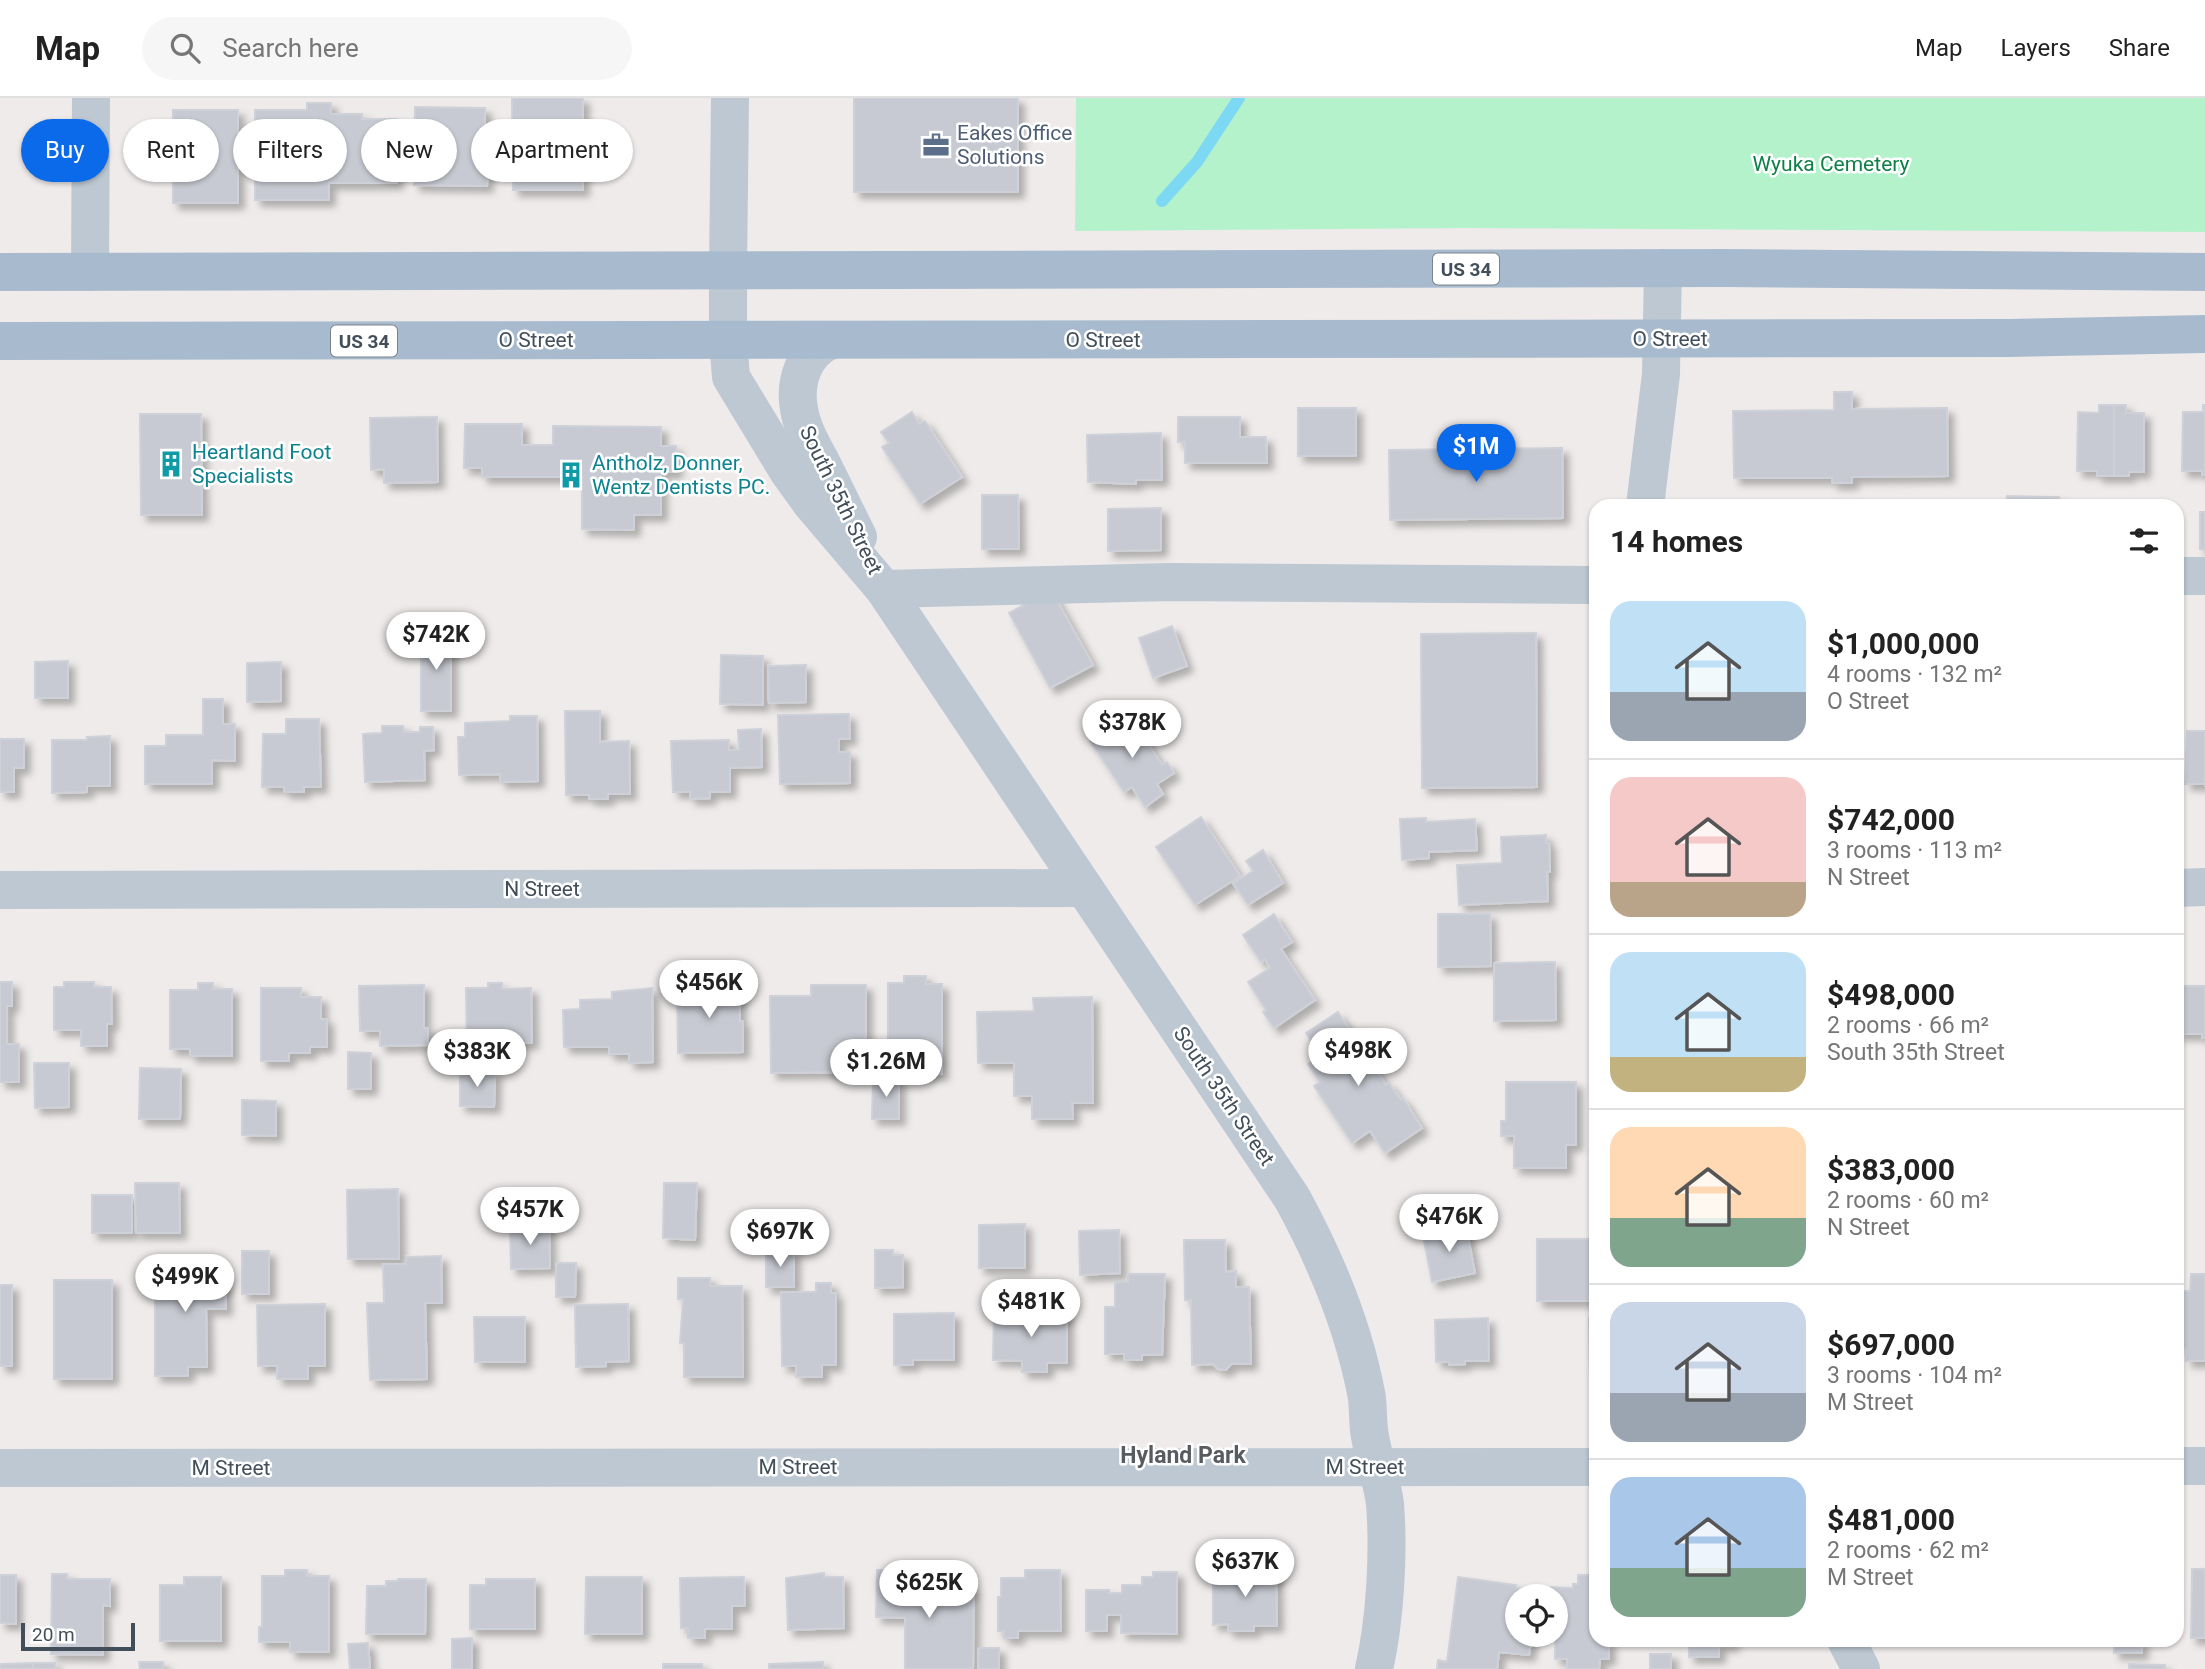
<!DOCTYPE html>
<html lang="en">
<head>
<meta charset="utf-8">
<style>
  body { margin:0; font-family:Roboto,sans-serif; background:#f6f6f6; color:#222; height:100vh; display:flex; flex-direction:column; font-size:26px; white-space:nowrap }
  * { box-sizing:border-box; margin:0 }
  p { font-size:23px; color:#767676 }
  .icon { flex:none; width:38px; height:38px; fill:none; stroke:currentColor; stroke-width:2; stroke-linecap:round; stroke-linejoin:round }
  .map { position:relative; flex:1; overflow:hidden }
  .drawer { position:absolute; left:1589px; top:401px; width:595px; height:1148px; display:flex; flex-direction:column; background:#fff; border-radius:21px; box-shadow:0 2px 5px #0004 }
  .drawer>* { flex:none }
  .guide { position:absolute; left:21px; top:21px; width:665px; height:63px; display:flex; gap:14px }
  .fabs { position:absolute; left:1505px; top:1486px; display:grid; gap:14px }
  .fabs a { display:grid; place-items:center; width:63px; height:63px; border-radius:50%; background:#fff; box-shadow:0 2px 5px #0004; font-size:35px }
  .scale { position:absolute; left:21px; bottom:18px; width:114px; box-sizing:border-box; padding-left:7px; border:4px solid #424f5a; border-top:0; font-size:19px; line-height:24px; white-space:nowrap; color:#424f5a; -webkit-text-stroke:5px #fff; paint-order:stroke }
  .price { position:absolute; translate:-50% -60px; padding:0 16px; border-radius:24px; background:#fff; color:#222; font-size:23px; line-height:46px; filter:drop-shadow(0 2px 4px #0008) }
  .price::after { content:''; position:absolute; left:50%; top:42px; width:21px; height:16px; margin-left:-10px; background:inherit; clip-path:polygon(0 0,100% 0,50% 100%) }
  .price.active { background:#0a6aea; color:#fff }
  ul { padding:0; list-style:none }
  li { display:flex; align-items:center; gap:21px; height:175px; padding:0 21px }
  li+li { border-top:2px solid #e0e0e0 }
  li span { display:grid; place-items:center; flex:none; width:196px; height:140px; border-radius:21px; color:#555 }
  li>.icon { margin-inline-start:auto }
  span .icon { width:84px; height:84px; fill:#fffc; stroke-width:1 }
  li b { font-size:30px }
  h2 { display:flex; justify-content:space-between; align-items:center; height:84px; padding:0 21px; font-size:30px }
  .chip { padding:0 24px; border-radius:32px; background:#fff; box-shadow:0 2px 5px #0004; font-size:24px; line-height:63px }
  .chip.active { background:#0a6aea; color:#fff }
  header { display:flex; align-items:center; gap:42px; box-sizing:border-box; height:98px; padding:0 35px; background:#fff; border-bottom:2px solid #e0e0e0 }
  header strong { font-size:33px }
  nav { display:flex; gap:38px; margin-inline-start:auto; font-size:24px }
  .search { width:490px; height:63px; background:#f6f6f6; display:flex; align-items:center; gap:18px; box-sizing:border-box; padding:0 24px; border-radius:38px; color:#767676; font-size:26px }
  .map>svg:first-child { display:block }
</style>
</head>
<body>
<header>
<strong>Map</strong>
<div class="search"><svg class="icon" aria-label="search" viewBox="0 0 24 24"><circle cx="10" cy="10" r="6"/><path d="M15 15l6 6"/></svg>Search here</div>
<nav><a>Map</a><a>Layers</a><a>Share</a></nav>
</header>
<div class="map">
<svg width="2205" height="1571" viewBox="0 0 2205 1571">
  <defs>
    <filter id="shadow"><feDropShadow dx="6" dy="6" stdDeviation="3.5" flood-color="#0004"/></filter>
  </defs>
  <rect width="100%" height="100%" fill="#efebeb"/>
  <polygon fill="#b4f2cc" points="1076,0 2205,0 2205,134 1464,130 1075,133"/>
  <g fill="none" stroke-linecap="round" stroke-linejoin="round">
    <polyline stroke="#7dd9f3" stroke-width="12" points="1162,103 1197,64 1239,0"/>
  </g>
  <g fill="#c7cad2" stroke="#cfd1d8" stroke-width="2" filter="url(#shadow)">
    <polygon points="512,0 583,0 583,92 513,92"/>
    <rect x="854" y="0" width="164" height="94"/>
    <polygon points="307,5 331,5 331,16 362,16 362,21 397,21 397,85 329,85 329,102 255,102 255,12 307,12"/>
    <polygon points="415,9 485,10 485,33 495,34 495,67 488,67 487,88 414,87"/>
    <rect x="173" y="12" width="65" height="93"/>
    <polygon points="1834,294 1852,294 1852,311 1947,310 1948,378 1852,379 1852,385 1832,385 1832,380 1734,380 1733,313 1834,312"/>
    <polygon points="2099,307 2114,307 2114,378 2097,378 2097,373 2077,373 2078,314 2099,315"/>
    <polygon points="2114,307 2126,307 2126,315 2144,315 2144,374 2129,374 2129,378 2114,378"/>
    <polygon points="2203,307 2205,307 2205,377 2202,377 2202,373 2182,373 2183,314 2203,314"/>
    <rect x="1298" y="310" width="58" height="48"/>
    <polygon points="912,314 919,326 925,323 962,379 920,406 882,349 889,345 881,334"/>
    <polygon points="140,316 201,316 202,417 141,417"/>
    <polygon points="437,319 438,384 384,385 384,371 371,372 370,320"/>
    <polygon points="1178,319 1240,319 1240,339 1266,339 1267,365 1185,365 1185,344 1178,344"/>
    <polygon points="465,326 522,326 522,347 553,347 553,328 661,329 661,348 676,348 676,374 661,374 661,417 634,417 634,432 582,431 582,379 482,379 482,370 464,370"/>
    <polygon points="1161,335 1162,382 1136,382 1136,386 1088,384 1087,337"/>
    <polygon points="1562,350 1563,420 1390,422 1389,352"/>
    <polygon points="982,397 1018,397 1019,451 982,451"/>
    <polygon points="2007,398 2059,399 2059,408 2006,408"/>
    <polygon points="1161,410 1161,452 1108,453 1108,411"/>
    <rect x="2200" y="414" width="5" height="37"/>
    <polygon points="1051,492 1093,567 1050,590 1009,515"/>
    <polygon points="1172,528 1187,568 1153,580 1139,540"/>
    <polygon points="1536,535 1537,689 1422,690 1421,536"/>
    <rect x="421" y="536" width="30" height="77"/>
    <polygon points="721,557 763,558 763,607 720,606"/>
    <polygon points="68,563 68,600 35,600 35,564"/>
    <polygon points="281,564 281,603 247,604 247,565"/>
    <polygon points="806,567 806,604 769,605 768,568"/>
    <polygon points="203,601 223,601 223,626 235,626 235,663 212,662 212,686 145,686 145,648 166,648 166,637 203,637"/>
    <polygon points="565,613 600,613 600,644 629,643 630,696 608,696 608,701 589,701 589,697 566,697"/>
    <polygon points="849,616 850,641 839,641 839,654 850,654 850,685 780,686 778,617"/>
    <polygon points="1129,617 1162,667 1167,664 1174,675 1157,686 1163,696 1145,709 1132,689 1124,694 1090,643"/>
    <polygon points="510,618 537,618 538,683 500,684 500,676 459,677 458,639 465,639 465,625 510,623"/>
    <polygon points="286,621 319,621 321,689 304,689 304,694 284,694 284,689 262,689 263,636 286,636"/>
    <polygon points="382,628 403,628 404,634 420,634 420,629 433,629 434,652 424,653 425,682 365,684 363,636 382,635"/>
    <polygon points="761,631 762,669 730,670 730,694 710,694 710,700 690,701 690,694 673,694 671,643 729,642 729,652 739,652 738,632"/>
    <polygon points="2187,633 2205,633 2205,689 2205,686 2185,686"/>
    <polygon points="110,638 110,688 87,688 87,694 52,695 52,642 87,642 87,639"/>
    <polygon points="0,641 24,641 24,670 14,670 14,694 0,694"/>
    <polygon points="1201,719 1240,778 1195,807 1156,749"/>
    <polygon points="1426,720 1426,724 1475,721 1477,752 1429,754 1429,760 1402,762 1400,721"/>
    <polygon points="1546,737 1546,745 1549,745 1550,774 1547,774 1548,803 1459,807 1457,767 1502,765 1501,739"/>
    <polygon points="1263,752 1283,785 1248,807 1233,785 1253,773 1246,763"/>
    <polygon points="1274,816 1292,844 1281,851 1315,902 1274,930 1263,914 1266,912 1248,884 1270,870 1265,861 1261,864 1243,837"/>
    <polygon points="1438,816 1490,816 1491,868 1438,869"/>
    <polygon points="1555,864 1556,922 1494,923 1494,865"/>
    <polygon points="904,878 926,878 926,886 942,886 942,976 916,976 916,970 891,970 891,955 888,955 888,885 904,885"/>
    <polygon points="0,884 12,884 12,908 7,908 7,946 19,946 19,984 0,984"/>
    <polygon points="64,884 94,884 94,889 111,889 112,926 107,926 107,948 81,948 81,932 54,932 54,889 64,889"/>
    <polygon points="198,885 213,885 213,891 232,891 232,958 190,958 190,951 170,951 170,892 198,892"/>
    <polygon points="488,885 502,885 502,891 531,890 532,945 490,945 490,955 467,955 466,890 488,890"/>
    <polygon points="424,887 424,930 428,930 428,947 380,948 380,933 360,933 359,888"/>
    <polygon points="811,887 866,887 866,974 771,975 770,898 811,898"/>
    <polygon points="2177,888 2205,888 2205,940 2202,940 2202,936 2177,936"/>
    <polygon points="677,889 739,889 740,923 743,923 743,954 678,955"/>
    <polygon points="261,890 301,890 301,899 321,899 321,921 327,921 327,949 310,949 310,955 289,955 289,963 261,963"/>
    <polygon points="652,890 653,964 629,965 629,956 609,956 609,949 564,949 563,912 580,911 580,902 612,901 612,894"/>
    <polygon points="1092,899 1093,1005 1072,1005 1073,1021 1032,1021 1032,998 1014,998 1014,965 978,965 977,914 1034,913 1033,900"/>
    <polygon points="1338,914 1386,987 1389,985 1401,1002 1403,1000 1422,1030 1385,1055 1370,1033 1352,1045 1314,988 1320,984 1308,966 1321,958 1306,935"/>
    <polygon points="348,954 371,955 371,991 348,991"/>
    <polygon points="34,965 69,965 69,1009 35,1010"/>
    <polygon points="140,970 181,971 180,1021 139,1021"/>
    <polygon points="460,974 495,974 494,1009 460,1008"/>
    <polygon points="873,980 899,980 899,1021 872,1021"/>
    <polygon points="1506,984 1576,984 1576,1047 1566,1047 1566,1070 1514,1070 1514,1038 1501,1038 1501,1023 1506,1023"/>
    <polygon points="242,1002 276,1003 276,1038 242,1037"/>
    <polygon points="135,1085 179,1085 180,1135 136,1135"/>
    <polygon points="664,1085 697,1085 695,1142 663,1140"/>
    <polygon points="398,1091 399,1161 348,1161 347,1092"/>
    <rect x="92" y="1097" width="40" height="38"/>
    <polygon points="1025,1126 1025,1170 979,1170 979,1127"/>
    <polygon points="510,1127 549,1127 550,1170 511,1171"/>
    <polygon points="1466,1129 1475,1175 1432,1184 1423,1138"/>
    <polygon points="1119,1132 1120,1175 1080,1177 1079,1133"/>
    <polygon points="1537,1141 1594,1141 1595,1203 1537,1203"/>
    <polygon points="1184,1142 1225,1142 1226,1174 1236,1173 1236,1189 1249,1189 1251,1266 1231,1266 1226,1272 1218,1271 1213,1266 1192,1267 1191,1202 1185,1202"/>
    <polygon points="794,1152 794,1189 766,1189 766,1153"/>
    <polygon points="875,1152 893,1152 893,1157 903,1157 903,1189 875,1190"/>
    <rect x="242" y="1153" width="27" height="43"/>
    <polygon points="441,1158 442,1205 425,1205 427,1281 370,1282 367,1205 384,1205 383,1166 406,1166 406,1159"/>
    <polygon points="167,1161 179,1161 186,1167 215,1166 225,1176 226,1211 206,1211 207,1269 188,1269 188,1278 155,1278 155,1179 159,1179 159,1168"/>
    <polygon points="556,1165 576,1165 575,1199 556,1199"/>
    <polygon points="1128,1176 1165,1176 1162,1257 1142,1257 1142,1262 1124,1262 1124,1256 1105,1256 1105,1209 1115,1209 1115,1184 1128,1184"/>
    <polygon points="2191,1176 2205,1176 2205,1263 2186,1263 2186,1251 2181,1251 2182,1193 2190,1193"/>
    <polygon points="678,1180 710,1180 710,1188 742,1188 743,1279 684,1279 684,1245 680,1245 683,1201 678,1201"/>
    <rect x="54" y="1182" width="58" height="99"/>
    <polygon points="816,1185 831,1185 831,1195 836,1195 836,1267 822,1267 822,1279 796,1279 796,1268 782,1268 781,1194 816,1194"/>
    <rect x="0" y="1187" width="12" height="81"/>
    <polygon points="325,1206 325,1268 308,1268 308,1281 277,1281 277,1268 258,1268 257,1207"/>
    <polygon points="628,1206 629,1263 606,1264 606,1268 576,1269 575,1207"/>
    <polygon points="994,1213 1067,1214 1067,1265 1047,1265 1047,1274 1022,1274 1022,1263 993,1262"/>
    <polygon points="954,1215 954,1262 913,1262 913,1267 894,1267 894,1216"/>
    <polygon points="474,1219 525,1219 525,1264 475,1264"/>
    <polygon points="1488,1220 1489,1263 1465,1263 1465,1266 1449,1267 1449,1264 1436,1264 1435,1222"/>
    <polygon points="1589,1220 1596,1220 1596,1282 1590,1282"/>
    <polygon points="2192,1471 2205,1471 2205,1540 2191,1540"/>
    <polygon points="285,1472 307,1472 307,1478 329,1478 329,1554 290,1554 290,1544 259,1544 259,1529 262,1529 262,1478 285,1478"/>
    <polygon points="877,1472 923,1473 922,1488 974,1489 973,1571 905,1571 905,1520 876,1519"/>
    <polygon points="1025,1472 1060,1472 1061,1533 1018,1533 1018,1540 1004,1540 1004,1533 998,1533 998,1499 1001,1499 1001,1480 1025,1480"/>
    <polygon points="1213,1472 1276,1472 1277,1528 1254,1528 1254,1533 1228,1533 1228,1526 1213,1527"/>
    <polygon points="1153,1474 1177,1474 1177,1536 1121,1535 1121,1517 1107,1517 1107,1533 1086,1533 1086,1492 1109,1492 1109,1495 1122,1495 1122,1487 1142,1487 1142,1479 1153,1479"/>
    <polygon points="824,1475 824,1479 843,1479 844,1530 788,1532 786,1480"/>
    <polygon points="52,1476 67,1476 67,1481 110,1481 110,1508 103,1507 103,1557 51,1556"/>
    <polygon points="0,1477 16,1477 16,1526 0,1525"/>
    <polygon points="1578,1477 1596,1477 1596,1542 1609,1542 1609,1561 1600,1561 1599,1571 1567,1571 1567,1561 1555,1561 1556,1498 1551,1498 1551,1489 1573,1490 1573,1486 1578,1486"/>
    <polygon points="184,1479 221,1479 221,1543 160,1543 160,1487 184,1487"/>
    <polygon points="586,1479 642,1479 642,1536 585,1536"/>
    <polygon points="744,1479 745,1508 732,1508 732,1531 705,1531 705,1540 688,1540 688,1530 681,1530 680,1480"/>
    <polygon points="1458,1479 1516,1487 1516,1490 1533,1492 1532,1498 1517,1498 1517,1536 1532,1536 1529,1557 1499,1554 1497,1571 1437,1571 1438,1562 1447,1564"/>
    <polygon points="398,1481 426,1481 425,1536 366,1536 367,1488 386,1488 386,1483 398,1483"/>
    <polygon points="486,1481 535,1481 535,1531 470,1531 470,1487 486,1487"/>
    <polygon points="472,1540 472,1571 452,1571 452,1541"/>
    <polygon points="1689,1542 1733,1542 1733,1547 1719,1547 1719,1559 1689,1559"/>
    <rect x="2114" y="1542" width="28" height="13"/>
    <polygon points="368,1545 370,1571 350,1571 348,1546"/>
    <polygon points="979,1550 999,1550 999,1571 978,1571"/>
    <rect x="1650" y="1556" width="21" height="15"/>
    <polygon points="139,1564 163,1564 163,1571 140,1571"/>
    <polygon points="823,1564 823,1571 769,1571 769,1566"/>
    <rect x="33" y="1565" width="22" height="6"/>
    <polygon points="33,1565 33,1571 0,1571 0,1566"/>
    <rect x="663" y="1566" width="39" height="5"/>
    <polygon points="2129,1566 2165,1567 2165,1571 2129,1571"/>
  </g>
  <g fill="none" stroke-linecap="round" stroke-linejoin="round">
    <g stroke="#bdc8d3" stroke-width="38">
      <path d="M730,0l-2,174v68l3,37 57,94 23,32 73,86 408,609c35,64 62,129 75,200 1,11 1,22 2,32 3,25 13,49 16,74 4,49 0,117 -11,165"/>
      <polyline points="90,174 91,0"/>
      <path d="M829,243c-25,11 -35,41 -30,68 3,20 14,38 23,55 12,24 24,49 36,73"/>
      <polyline points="1645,408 1661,276 1663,170"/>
      <polyline points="2177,478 2205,478"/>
      <polyline points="884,491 1171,484 1596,487"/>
      <polyline points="2177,790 2205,789"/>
      <polyline points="0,792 1084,790"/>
      <polyline points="2177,1368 2205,1368"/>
      <polyline points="0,1370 1596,1369"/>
      <polyline points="1846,1542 1861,1571"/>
    </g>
    <g stroke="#a8bbce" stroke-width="38">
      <polyline points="0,174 1724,170 2205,174"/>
      <polyline points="0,243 2009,240 2205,236"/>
    </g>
  </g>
  <defs>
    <g id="office-bare" transform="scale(2.1)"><path d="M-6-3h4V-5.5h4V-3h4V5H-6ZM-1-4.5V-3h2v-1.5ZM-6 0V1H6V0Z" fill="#5c6f8a" stroke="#fff" stroke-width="2.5" paint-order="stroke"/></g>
    <g id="building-bare" transform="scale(2.1)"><path d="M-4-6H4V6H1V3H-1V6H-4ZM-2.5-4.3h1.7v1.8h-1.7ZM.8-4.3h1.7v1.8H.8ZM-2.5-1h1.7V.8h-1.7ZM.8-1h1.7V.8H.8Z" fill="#0f9aa8" stroke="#fff" stroke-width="2.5" paint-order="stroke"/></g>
  </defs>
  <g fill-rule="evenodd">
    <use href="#office-bare" x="936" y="47"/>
    <use href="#building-bare" x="171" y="366"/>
    <use href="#building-bare" x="571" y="377"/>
  </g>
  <g text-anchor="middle" stroke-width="5" stroke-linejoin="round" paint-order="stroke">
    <g fill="#fff" stroke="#7b848c" stroke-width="2">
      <rect x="1433" y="155.5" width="66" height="31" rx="5"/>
      <rect x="331" y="227.5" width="66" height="31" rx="5"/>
    </g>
    <g font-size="19" font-weight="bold" fill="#424f5a">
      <text x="1466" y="178">US 34</text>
      <text x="364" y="250">US 34</text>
    </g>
    <g font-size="21" fill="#4e5e75" stroke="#fff" text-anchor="start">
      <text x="957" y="42">Eakes Office<tspan x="957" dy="24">Solutions</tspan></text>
    </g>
    <g font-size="21" fill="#0f8048" stroke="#fff">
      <text x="1831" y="73">Wyuka Cemetery</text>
    </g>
    <g font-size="21" fill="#424f5a" stroke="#fff">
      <text x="1670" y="248">O Street</text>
      <text x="536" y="249">O Street</text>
      <text x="1103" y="249">O Street</text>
      <text transform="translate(841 402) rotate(64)" y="7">South 35th Street</text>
      <text x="542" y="798">N Street</text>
      <text transform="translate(1224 998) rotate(56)" y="7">South 35th Street</text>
      <text x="798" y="1376">M Street</text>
      <text x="1365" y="1376">M Street</text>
      <text x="231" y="1377">M Street</text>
    </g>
    <g font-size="21" fill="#0d838f" stroke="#fff" text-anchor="start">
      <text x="192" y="361">Heartland Foot<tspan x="192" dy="24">Specialists</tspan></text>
      <text x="592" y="372">Antholz, Donner,<tspan x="592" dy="24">Wentz Dentists PC.</tspan></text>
    </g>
    <g font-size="23" font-weight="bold" fill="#585c61" stroke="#fff">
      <text x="1183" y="1365">Hyland Park</text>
    </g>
  </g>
</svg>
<div class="fabs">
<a><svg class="icon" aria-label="locate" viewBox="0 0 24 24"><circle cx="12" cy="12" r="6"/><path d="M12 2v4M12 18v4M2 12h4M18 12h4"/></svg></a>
</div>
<div class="scale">20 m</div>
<b class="price active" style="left:1476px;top:386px">$1M</b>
<b class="price" style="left:436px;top:574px">$742K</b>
<b class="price" style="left:1132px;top:662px">$378K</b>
<b class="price" style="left:709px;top:922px">$456K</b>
<b class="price" style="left:1358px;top:990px">$498K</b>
<b class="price" style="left:477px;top:991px">$383K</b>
<b class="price" style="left:886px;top:1001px">$1.26M</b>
<b class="price" style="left:530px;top:1149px">$457K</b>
<b class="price" style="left:1449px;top:1156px">$476K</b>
<b class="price" style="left:780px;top:1171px">$697K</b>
<b class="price" style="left:185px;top:1216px">$499K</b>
<b class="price" style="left:1031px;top:1241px">$481K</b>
<b class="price" style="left:1245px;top:1501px">$637K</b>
<b class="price" style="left:929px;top:1522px">$625K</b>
<div class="guide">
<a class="chip active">Buy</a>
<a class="chip">Rent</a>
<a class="chip">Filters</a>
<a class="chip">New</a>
<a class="chip">Apartment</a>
</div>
<section class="drawer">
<h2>14 homes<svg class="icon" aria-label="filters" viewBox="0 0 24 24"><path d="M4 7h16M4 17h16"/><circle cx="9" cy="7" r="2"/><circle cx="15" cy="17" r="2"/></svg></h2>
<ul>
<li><span style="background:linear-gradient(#bfe0f5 65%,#9aa5b1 0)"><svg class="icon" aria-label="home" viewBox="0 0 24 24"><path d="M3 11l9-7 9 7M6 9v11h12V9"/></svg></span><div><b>$1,000,000</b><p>4 rooms · 132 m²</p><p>O Street</p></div></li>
<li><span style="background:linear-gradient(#f6c9c9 75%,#b9a48a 0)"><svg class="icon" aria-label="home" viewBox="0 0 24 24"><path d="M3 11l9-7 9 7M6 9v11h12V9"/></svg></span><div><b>$742,000</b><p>3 rooms · 113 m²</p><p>N Street</p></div></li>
<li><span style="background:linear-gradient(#bfe0f5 75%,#c2b280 0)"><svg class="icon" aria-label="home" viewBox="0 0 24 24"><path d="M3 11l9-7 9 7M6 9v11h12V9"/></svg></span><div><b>$498,000</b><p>2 rooms · 66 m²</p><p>South 35th Street</p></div></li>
<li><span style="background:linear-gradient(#ffd9b3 65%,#7fa58c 0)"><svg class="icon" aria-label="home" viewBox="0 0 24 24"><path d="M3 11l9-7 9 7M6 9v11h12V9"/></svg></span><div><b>$383,000</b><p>2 rooms · 60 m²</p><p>N Street</p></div></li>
<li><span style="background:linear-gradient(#c9d6e8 65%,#9aa5b1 0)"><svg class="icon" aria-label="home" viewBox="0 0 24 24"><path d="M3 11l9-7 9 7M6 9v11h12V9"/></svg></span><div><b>$697,000</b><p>3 rooms · 104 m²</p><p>M Street</p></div></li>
<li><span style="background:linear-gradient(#a9c7e8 65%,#7fa58c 0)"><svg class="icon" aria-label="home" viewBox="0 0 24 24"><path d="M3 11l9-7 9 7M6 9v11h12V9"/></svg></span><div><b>$481,000</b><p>2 rooms · 62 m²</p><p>M Street</p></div></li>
</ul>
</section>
</div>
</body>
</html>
